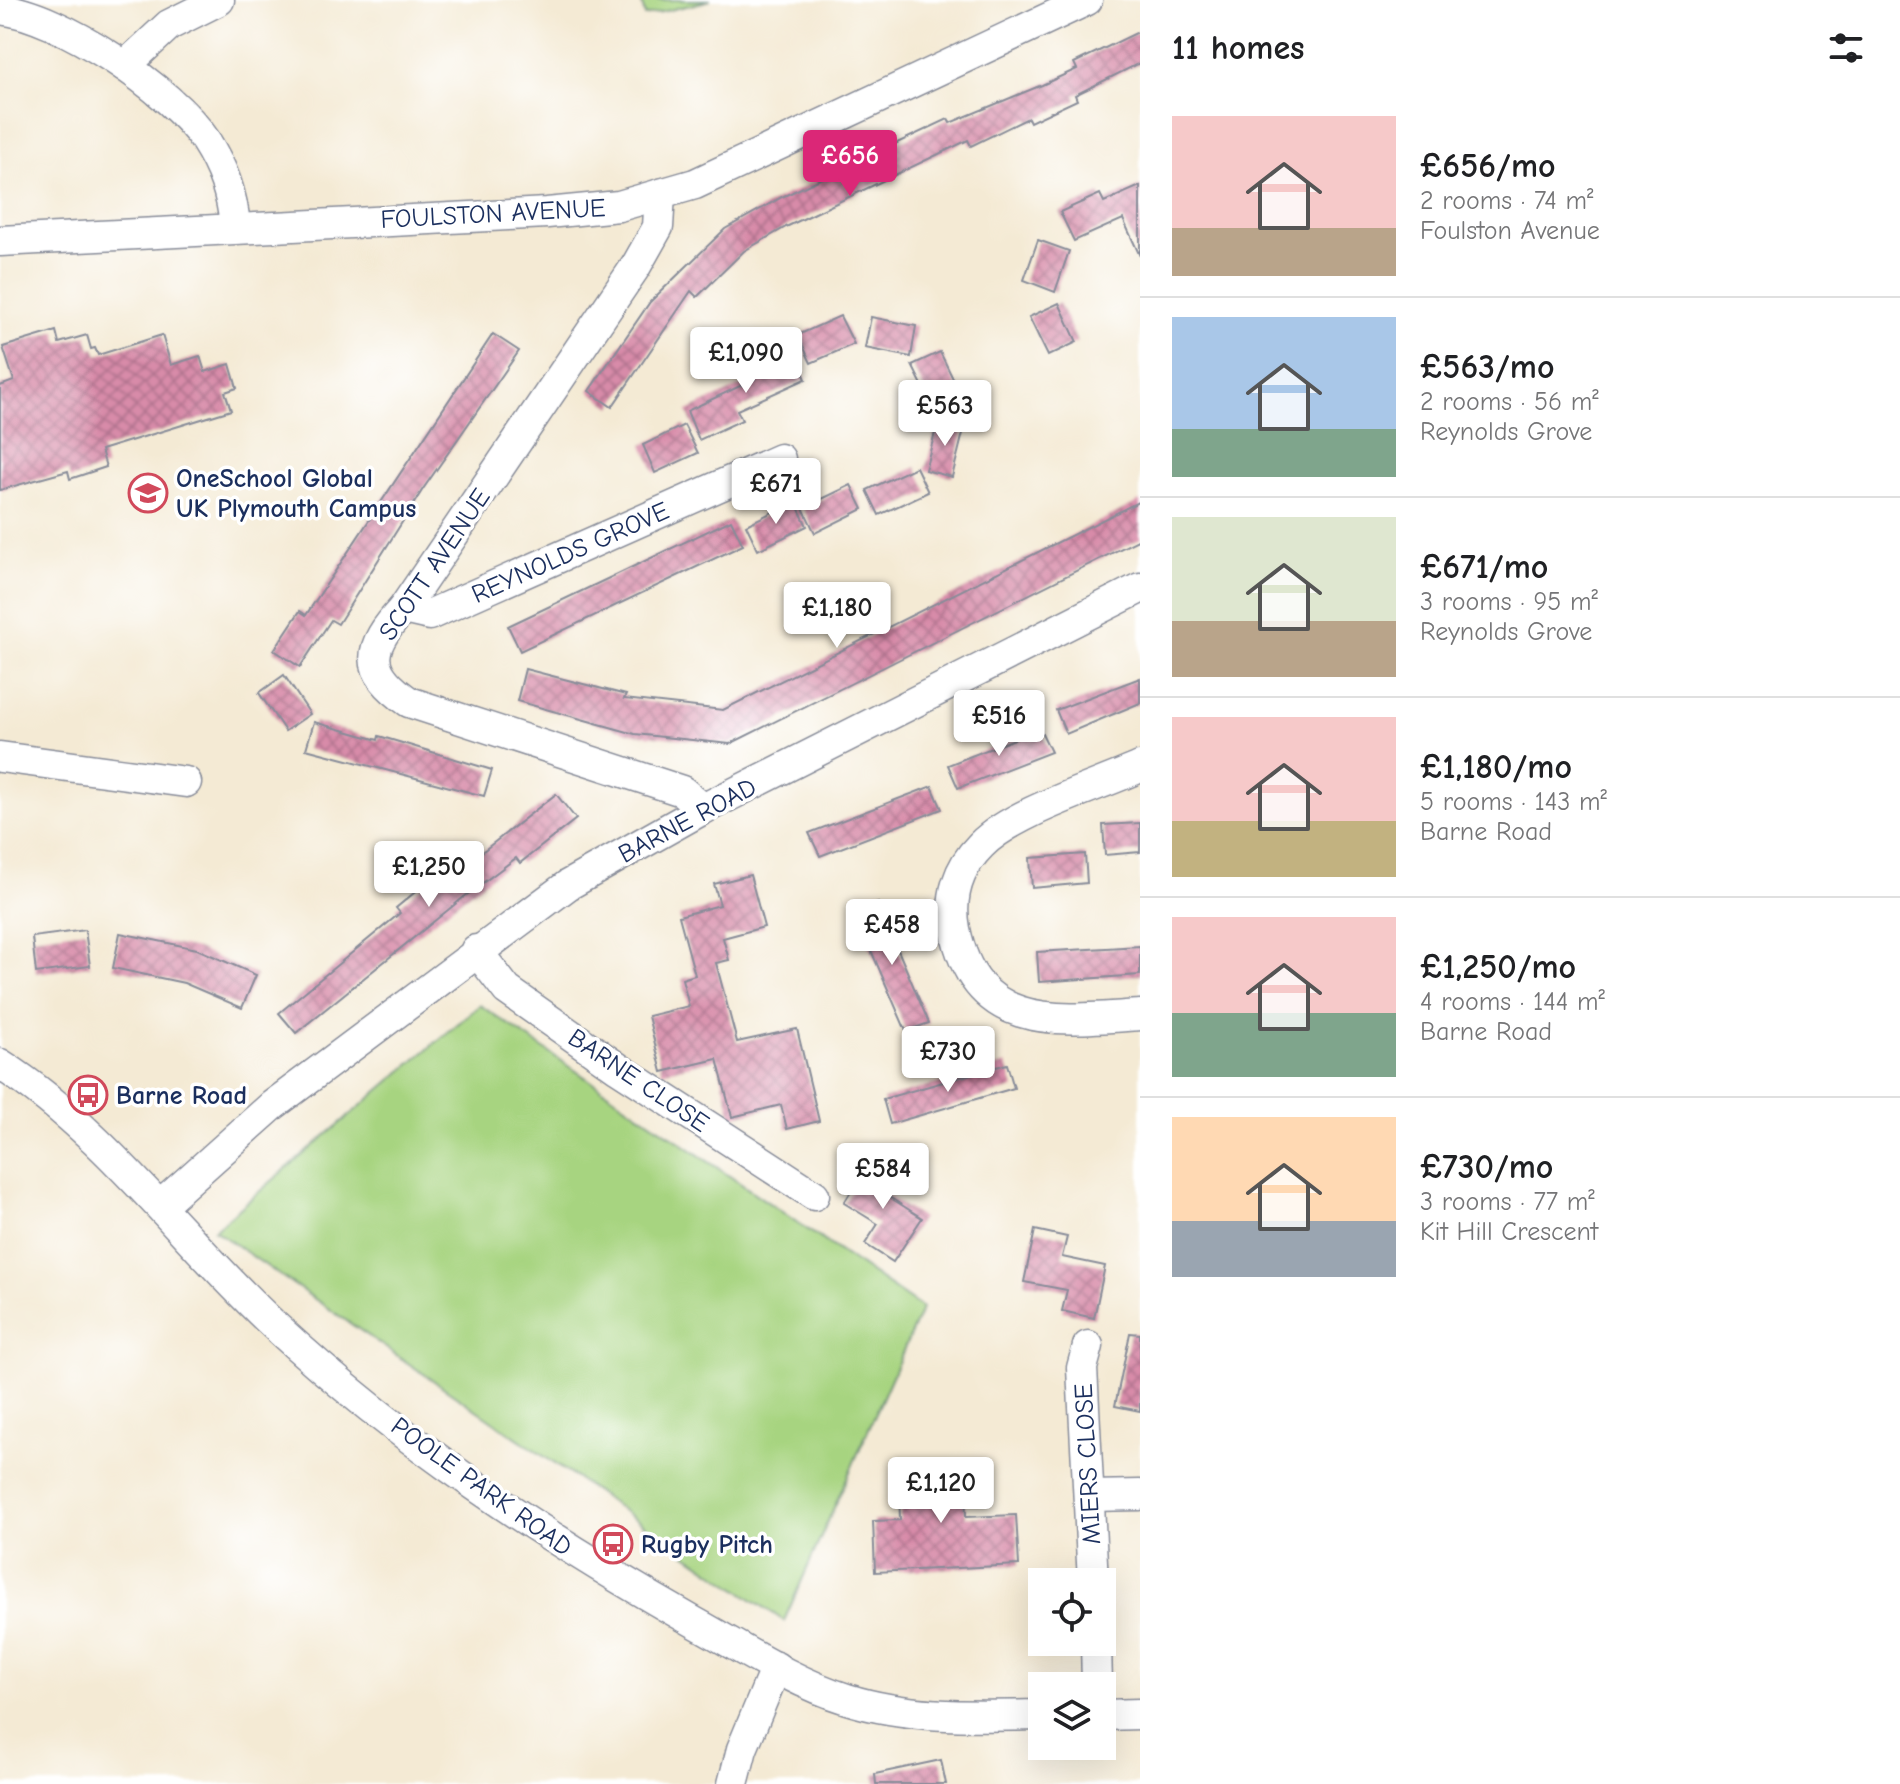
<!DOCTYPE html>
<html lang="en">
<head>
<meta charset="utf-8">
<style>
  body { margin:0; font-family:"Comic Neue",sans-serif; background:#f6f6f6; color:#202124; height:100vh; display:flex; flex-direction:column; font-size:30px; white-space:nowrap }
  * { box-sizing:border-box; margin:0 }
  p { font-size:26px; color:#757577 }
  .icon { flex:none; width:44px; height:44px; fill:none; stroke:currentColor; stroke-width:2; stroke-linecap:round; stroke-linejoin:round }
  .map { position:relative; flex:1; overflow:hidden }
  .side { display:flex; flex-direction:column; background:#fff; width:760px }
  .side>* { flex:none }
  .fabs { position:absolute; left:1028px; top:1568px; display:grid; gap:16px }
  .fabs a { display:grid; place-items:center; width:88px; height:88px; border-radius:0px; background:#fff; box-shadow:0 8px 32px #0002; font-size:40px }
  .price { position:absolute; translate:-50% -68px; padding:0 18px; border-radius:8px; background:#fff; color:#222; font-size:26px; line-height:52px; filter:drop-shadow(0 2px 4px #0008) }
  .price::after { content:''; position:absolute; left:50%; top:48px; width:24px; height:18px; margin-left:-12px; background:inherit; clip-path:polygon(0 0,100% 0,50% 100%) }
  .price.current { background:#db2777; color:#fff }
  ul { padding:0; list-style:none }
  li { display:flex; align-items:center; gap:24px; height:200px; padding:0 32px }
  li+li { border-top:2px solid #e0e0e0 }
  li span { display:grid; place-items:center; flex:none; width:224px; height:160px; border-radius:0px; color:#555 }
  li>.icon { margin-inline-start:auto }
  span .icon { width:96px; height:96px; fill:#fffc; stroke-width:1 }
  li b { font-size:34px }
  h2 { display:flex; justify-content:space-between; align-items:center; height:96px; padding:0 32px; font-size:34px }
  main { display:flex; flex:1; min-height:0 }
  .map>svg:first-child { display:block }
</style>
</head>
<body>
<main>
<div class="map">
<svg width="1140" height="1784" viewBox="0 0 1140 1784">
  <defs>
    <pattern id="building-cross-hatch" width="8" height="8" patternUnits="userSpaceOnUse" patternTransform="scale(2)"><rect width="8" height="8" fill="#d88ba9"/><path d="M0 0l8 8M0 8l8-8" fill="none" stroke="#ae728d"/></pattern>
  </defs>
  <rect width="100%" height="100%" fill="#fff"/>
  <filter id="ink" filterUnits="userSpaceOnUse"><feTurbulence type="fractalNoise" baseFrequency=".0125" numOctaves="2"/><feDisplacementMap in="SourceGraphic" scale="16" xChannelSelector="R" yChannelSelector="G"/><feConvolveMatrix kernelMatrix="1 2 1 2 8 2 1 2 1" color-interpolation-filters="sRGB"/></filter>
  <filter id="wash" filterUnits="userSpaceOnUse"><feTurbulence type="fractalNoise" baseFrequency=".006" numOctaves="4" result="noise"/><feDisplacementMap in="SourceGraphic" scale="32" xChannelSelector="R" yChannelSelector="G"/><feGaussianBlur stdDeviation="1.8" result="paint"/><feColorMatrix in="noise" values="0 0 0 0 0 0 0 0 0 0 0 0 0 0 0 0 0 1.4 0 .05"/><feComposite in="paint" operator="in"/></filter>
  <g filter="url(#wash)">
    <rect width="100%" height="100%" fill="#f4ead4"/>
    <g fill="#a7d480" stroke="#61826f" stroke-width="2">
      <polygon points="641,0 711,0 645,16"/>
      <polygon points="480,1005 922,1308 784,1621 214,1230"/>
    </g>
    <g id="blocks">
      <g fill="url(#building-cross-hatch)">
        <polygon points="1140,31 1140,63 1075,95 1077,100 1030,122 1028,118 971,146 968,140 786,227 744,251 697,297 691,291 612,407 589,391 650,302 725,229 782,197 948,119 950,123 1042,85 1077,69 1074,63"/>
        <polygon points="1140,186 1140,256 1123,219 1074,241 1060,212 1100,194 1104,202"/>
        <polygon points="1038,240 1069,251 1055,292 1024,280"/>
        <polygon points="1059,303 1077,342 1048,356 1029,317"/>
        <polygon points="840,316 854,344 811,363 798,335"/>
        <polygon points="871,317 916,326 911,357 865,348"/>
        <polygon points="56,331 59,343 87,335 91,349 95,348 98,355 162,335 171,365 200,356 205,372 230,364 237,388 225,392 231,410 101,450 106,467 70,479 68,471 0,490 0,386 14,381 3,347"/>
        <polygon points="493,334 519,351 423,489 338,624 331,620 300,667 274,650 300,611 306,615"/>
        <polygon points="793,350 806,379 737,410 742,420 699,440 687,411 755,379 751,370"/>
        <polygon points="940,352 960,393 933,407 912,365"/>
        <polygon points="939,418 965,425 952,477 925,470"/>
        <polygon points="684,425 698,453 655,473 643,445"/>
        <polygon points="916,467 928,492 879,515 867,490"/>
        <polygon points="851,485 863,509 815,533 803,508"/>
        <polygon points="795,501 807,526 758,550 746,525"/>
        <polygon points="1140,501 1140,539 730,744 635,734 517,701 525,669 626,695 624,699 723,710"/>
        <polygon points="731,520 743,545 520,651 508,626"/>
        <polygon points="284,675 310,714 285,731 259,693"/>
        <polygon points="1140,678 1140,703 1066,734 1056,710"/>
        <polygon points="314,722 378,740 379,736 492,770 484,796 306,749"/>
        <polygon points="1040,729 1051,752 958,788 948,765"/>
        <polygon points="932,786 942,809 820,856 809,833"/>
        <polygon points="556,794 576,819 520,863 516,858 464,897 296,1033 279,1013 400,913 396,908 432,878 468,853 464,866"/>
        <polygon points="1140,823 1140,852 1105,855 1103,825"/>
        <polygon points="1085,854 1087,883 1032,888 1030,858"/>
        <polygon points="750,875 764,927 723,938 729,960 716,963 737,1042 797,1029 819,1121 787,1129 781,1105 732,1117 717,1059 662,1072 648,1016 689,1006 682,979 695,975 679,916 720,905 714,884"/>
        <polygon points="878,903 929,1023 906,1031 854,911"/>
        <polygon points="85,930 90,966 36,973 32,937"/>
        <polygon points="120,933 197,949 256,975 242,1008 184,983 113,968"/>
        <polygon points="1140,946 1140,975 1039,982 1037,952"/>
        <polygon points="1007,1064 1014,1088 890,1124 883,1099"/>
        <polygon points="871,1159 898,1176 886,1195 922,1218 893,1262 865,1244 878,1224 844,1203"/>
        <polygon points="1035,1230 1067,1237 1062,1257 1105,1266 1094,1318 1062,1311 1067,1290 1024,1282"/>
        <polygon points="1130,1333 1140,1334 1140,1411 1115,1406"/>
        <polygon points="964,1461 966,1517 1016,1515 1019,1565 875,1572 873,1521 900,1520 898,1464"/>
        <polygon points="941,1760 946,1784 876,1784 875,1774"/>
      </g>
    </g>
  </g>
  <g filter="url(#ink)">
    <use href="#blocks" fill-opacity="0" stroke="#888c99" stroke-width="2"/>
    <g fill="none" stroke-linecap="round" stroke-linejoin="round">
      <g stroke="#888c99" stroke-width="33">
        <g id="minor">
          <path d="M0,9c60,6 172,81 205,131 18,28 27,54 30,86"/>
          <polyline points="125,66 169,25 219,0"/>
          <path d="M660,194l-2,33 -22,39 -233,343c-36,39 -40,61 6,93l273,89 21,18"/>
          <polyline points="0,241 547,213 619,206 695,184 1087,0"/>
          <polyline points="403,609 429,615 780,459"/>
          <polyline points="0,757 186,782"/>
          <path d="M1140,767c-44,20 -127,45 -159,78 -23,23 -32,52 -26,84 21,103 102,92 185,86"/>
          <polyline points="476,950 507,990 618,1068 814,1195"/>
          <path d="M0,1064c108,69 182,176 275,262 125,116 271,212 419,296 49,27 99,60 153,77 63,20 130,17 195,16"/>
          <polyline points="161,1205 273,1105 568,885 703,809 1140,588"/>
          <polyline points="1088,1346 1082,1368 1093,1582"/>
          <polyline points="1090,1496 1140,1495"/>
          <polyline points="1096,1642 1097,1686"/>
          <polyline points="1102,1715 1140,1714"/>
          <polyline points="733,1784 742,1749 776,1667"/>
        </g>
      </g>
      <use href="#minor" stroke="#fff" stroke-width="30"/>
    </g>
  </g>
  <defs>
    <g id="school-ring" transform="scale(2)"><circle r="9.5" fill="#fff" stroke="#d1495b" stroke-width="1.5"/><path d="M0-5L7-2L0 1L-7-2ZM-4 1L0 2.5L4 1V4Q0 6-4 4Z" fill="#d1495b"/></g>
    <g id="bus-ring" transform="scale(2)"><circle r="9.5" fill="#fff" stroke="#d1495b" stroke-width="1.5"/><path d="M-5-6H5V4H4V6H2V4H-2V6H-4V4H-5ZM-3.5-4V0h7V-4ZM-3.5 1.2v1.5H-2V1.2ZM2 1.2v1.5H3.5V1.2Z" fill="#d1495b"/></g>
  </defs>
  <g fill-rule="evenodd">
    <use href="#school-ring" x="148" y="493"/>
    <use href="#bus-ring" x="88" y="1095"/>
    <use href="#bus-ring" x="613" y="1544"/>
  </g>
  <g text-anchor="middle" stroke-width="7" stroke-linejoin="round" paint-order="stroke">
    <g font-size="26" fill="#1b2f5e" stroke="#fff">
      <text transform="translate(493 213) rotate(-3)" y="9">FOULSTON AVENUE</text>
      <text transform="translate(570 552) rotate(-24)" y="9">REYNOLDS GROVE</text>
      <text transform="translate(434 564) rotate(-56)" y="9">SCOTT AVENUE</text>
      <text transform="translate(687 820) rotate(-28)" y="9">BARNE ROAD</text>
      <text transform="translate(639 1080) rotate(34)" y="9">BARNE CLOSE</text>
      <text transform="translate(1087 1464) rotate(-93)" y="9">MIERS CLOSE</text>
      <text transform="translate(482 1486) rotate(36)" y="9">POOLE PARK ROAD</text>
    </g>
    <g font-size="26" font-weight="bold" fill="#1b2f5e" stroke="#fff" text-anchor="start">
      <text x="176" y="487">OneSchool Global<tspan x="176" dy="30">UK Plymouth Campus</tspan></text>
      <text x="116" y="1104">Barne Road</text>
      <text x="641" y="1553">Rugby Pitch</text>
    </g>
  </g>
</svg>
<div class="fabs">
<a><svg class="icon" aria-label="locate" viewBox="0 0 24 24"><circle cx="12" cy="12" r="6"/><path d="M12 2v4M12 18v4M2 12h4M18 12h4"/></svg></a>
<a><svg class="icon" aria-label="layers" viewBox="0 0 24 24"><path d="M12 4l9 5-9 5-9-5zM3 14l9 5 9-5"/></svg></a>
</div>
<b class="price current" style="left:850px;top:198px">£656</b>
<b class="price" style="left:746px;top:395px">£1,090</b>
<b class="price" style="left:945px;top:448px">£563</b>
<b class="price" style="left:776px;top:526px">£671</b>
<b class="price" style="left:837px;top:650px">£1,180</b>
<b class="price" style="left:999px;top:758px">£516</b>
<b class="price" style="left:429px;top:909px">£1,250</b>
<b class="price" style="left:892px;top:967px">£458</b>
<b class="price" style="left:948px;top:1094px">£730</b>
<b class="price" style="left:883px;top:1211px">£584</b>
<b class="price" style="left:941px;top:1525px">£1,120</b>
</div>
<section class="side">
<h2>11 homes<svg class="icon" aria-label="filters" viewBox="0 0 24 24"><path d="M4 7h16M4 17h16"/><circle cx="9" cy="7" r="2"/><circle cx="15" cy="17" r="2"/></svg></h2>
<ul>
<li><span style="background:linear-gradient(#f6c9c9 70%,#b9a48a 0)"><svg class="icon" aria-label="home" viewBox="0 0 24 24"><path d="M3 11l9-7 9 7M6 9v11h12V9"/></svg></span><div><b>£656/mo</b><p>2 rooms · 74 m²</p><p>Foulston Avenue</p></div></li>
<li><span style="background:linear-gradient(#a9c7e8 70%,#7fa58c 0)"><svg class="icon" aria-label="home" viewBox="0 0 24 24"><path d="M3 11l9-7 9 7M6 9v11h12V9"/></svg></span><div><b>£563/mo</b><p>2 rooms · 56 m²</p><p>Reynolds Grove</p></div></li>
<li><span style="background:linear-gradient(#dfe7d0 65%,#b9a48a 0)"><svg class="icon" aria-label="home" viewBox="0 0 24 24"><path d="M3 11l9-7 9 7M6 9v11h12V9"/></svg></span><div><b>£671/mo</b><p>3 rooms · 95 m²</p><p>Reynolds Grove</p></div></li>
<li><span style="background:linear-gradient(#f6c9c9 65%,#c2b280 0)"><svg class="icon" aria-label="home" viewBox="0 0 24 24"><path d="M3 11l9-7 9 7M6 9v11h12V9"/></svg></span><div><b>£1,180/mo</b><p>5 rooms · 143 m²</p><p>Barne Road</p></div></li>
<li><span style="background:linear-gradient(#f6c9c9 60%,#7fa58c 0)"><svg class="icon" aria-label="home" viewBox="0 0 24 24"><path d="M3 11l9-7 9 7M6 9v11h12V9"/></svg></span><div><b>£1,250/mo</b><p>4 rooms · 144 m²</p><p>Barne Road</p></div></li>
<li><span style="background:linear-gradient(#ffd9b3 65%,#9aa5b1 0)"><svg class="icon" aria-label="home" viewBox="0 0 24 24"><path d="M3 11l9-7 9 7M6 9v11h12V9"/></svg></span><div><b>£730/mo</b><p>3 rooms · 77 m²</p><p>Kit Hill Crescent</p></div></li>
</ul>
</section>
</main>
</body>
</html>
